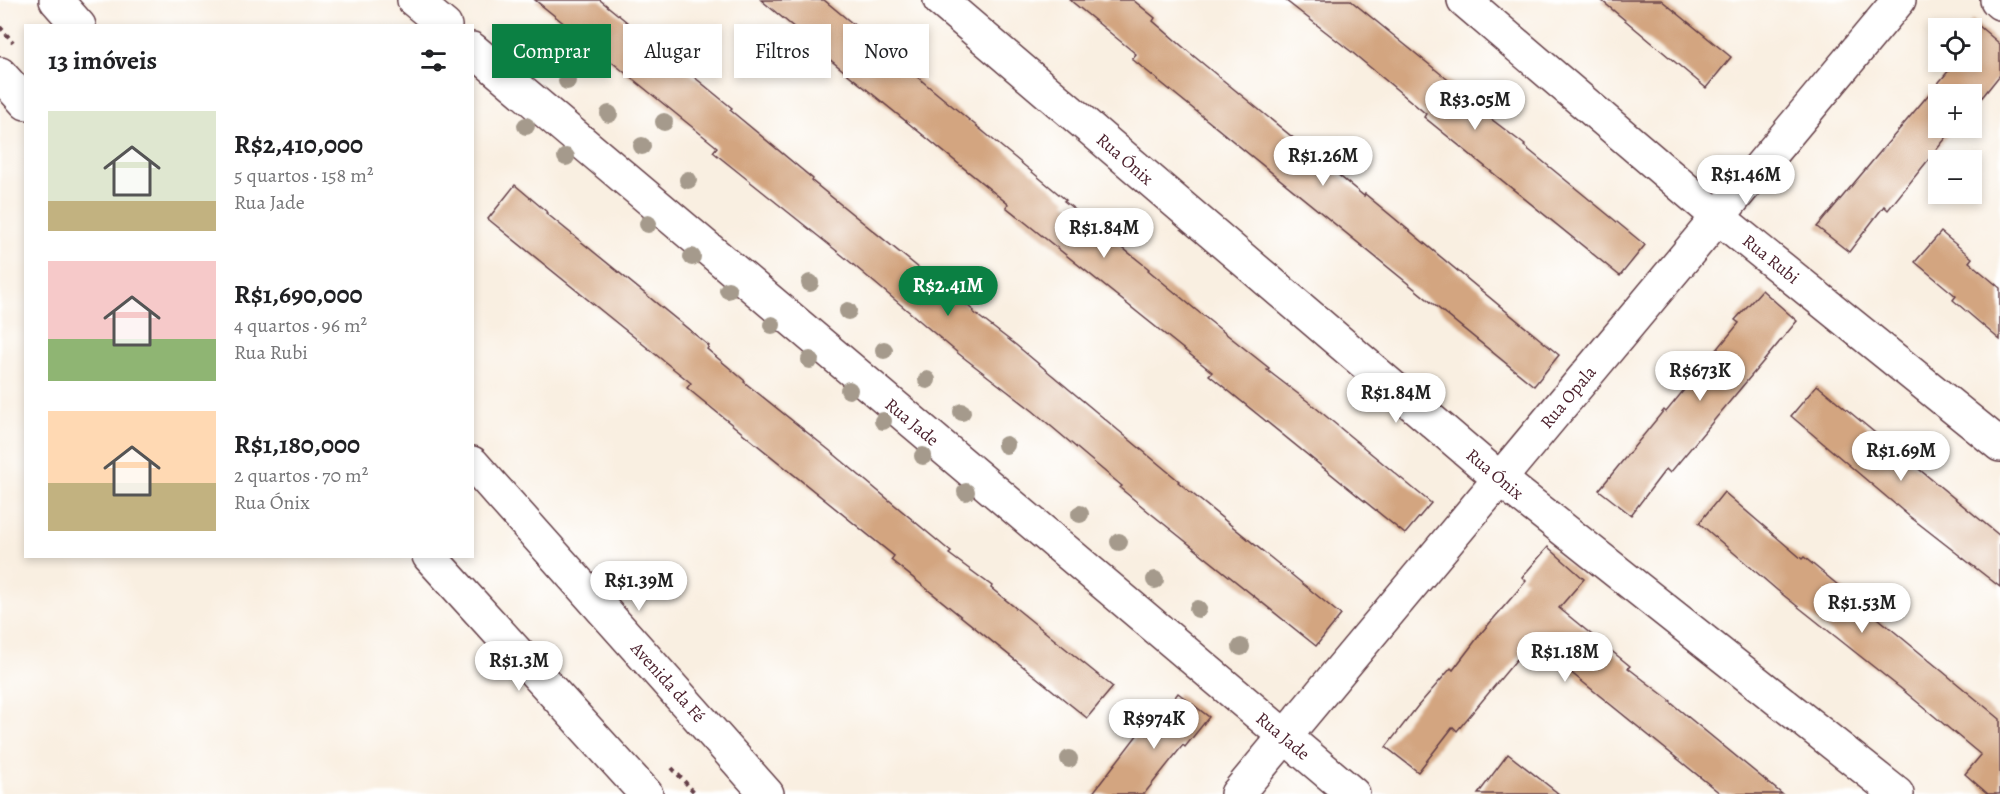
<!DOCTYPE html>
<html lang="pt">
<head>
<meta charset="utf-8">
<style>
  body { margin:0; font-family:Alegreya,serif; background:#f2f2f2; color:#202124; height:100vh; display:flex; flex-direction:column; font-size:22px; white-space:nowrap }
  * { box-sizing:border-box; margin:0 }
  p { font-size:20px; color:#757577 }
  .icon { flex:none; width:33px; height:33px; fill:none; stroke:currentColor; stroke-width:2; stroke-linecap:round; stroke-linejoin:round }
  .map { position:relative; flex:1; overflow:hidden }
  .sheet { position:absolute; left:24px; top:24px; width:450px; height:534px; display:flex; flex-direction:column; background:#fff; border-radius:0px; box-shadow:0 3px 9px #0003 }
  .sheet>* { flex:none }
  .guide { position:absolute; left:492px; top:24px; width:570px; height:54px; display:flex; gap:12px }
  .buttons { position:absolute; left:1928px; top:18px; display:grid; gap:12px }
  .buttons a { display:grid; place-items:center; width:54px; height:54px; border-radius:0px; background:#fff; box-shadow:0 3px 9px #0003; font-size:30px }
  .price { position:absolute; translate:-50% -51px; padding:0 14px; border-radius:21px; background:#fff; color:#222; font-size:20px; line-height:39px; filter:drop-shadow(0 2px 3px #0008) }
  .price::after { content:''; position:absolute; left:50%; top:36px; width:18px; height:14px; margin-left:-9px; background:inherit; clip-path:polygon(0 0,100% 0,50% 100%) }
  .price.current { background:#0b8043; color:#fff }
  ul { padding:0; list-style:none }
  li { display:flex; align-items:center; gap:18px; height:150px; padding:0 24px }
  li span { display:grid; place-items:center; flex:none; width:168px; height:120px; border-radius:0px; color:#555 }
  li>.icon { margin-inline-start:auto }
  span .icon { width:72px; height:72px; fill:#fffc; stroke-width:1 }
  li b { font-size:26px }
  h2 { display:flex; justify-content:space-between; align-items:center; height:72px; padding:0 24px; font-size:26px }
  .chip { padding:0 21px; border-radius:0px; background:#fff; box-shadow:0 3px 9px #0003; font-size:21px; line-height:54px }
  .chip.current { background:#0b8043; color:#fff }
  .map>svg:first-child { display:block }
</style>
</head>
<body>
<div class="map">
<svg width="2000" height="794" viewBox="0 0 2000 794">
  <rect width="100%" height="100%" fill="#fff"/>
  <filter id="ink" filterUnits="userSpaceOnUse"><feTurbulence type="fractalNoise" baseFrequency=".0167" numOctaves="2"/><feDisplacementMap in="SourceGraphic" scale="12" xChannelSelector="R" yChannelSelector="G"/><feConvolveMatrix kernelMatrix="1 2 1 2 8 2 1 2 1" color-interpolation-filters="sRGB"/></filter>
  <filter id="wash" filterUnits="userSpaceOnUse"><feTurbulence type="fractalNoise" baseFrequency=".008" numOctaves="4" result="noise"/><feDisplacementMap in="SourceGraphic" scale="24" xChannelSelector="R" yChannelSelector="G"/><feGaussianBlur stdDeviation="1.35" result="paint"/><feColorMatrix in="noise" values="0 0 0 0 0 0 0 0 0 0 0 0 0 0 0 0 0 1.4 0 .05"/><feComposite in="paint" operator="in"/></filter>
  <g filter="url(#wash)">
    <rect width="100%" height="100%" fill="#f9efe1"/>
    <g id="blocks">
      <g fill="#d3a580">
        <polygon points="535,0 600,0 732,108 730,110 813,179 812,181 941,286 942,285 974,311 973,312 1016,345 1179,481 1178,482 1341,615 1316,646 1149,512 1120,488 1122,486 1033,411 959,354 843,256 713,152 717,147"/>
        <polygon points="761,0 824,0 1066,200 1064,201 1149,269 1148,270 1196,310 1269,368 1267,370 1310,403 1431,503 1405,534 1209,375 1212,372 1006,207 1008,204 807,41 808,39"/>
        <polygon points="1070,0 1133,0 1155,18 1153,21 1190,53 1364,196 1365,194 1559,355 1534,386 1132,59 1136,54"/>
        <polygon points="1285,0 1350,0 1447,79 1483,110 1482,112 1525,145 1524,146 1645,245 1620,276 1424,117 1426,114 1353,53"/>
        <polygon points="1601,0 1661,0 1731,57 1706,88"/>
        <polygon points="1971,19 2000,44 2000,75 1971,111 1971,94 1938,94 1938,128 1954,128 1888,210 1884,206 1849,252 1817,227 1956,62 1971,62"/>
        <polygon points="515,185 547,212 546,213 709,346 707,349 745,381 744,382 829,450 951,552 949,554 992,586 991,588 1113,687 1087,718 891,560 894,556 687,388 691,383 488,219"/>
        <polygon points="1941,232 1972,258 1969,262 2000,288 2000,340 1953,300 1956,296 1915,262"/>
        <polygon points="1762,290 1797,321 1670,473 1666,469 1631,515 1599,490 1664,410 1666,412 1739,323 1735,320"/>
        <polygon points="1817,385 2000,536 2000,587 1909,516 1791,416"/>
        <polygon points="1724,492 1802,559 1804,557 2000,719 2000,794 1988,794 1965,774 1981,755 1904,691 1777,590 1699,523"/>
        <polygon points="1548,547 1584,579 1559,608 1630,666 1628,668 1671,701 1670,702 1782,794 1721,794 1532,641 1457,731 1453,727 1418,772 1386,747 1417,707 1451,668 1453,670 1482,632 1526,581 1522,577"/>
        <polygon points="1178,693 1209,717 1185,747 1183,745 1144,794 1092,794 1141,730 1147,735"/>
        <polygon points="1508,754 1559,794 1478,794"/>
      </g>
    </g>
  </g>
  <g filter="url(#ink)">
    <use href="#blocks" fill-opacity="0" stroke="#643e46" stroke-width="1.5"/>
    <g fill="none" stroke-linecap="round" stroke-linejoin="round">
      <g stroke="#643e46" stroke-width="36">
        <g id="minor">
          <polyline points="414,0 445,26"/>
          <polyline points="940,0 1500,479 1897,794"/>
          <polyline points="1464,0 1718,217 2000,445"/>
          <polyline points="1997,0 2000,3"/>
          <polyline points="472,49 1353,794"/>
          <polyline points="1237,794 1899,0"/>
        </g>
      </g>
      <g stroke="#643e46" stroke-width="36">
        <g id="major">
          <polyline points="56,0 79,26"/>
          <polyline points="0,74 26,103"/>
          <polyline points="472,463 767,794"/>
          <polyline points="429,556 646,794"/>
        </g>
      </g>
      <g stroke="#643e46" stroke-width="4" stroke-dasharray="4.5 4.5" stroke-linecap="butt">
        <polyline points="0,27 13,42"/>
        <polyline points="672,768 696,794"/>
      </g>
      <use href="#minor" stroke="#fff" stroke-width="33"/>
      <use href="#major" stroke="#fff" stroke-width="33"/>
    </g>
    <g fill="#a59a8c">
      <circle cx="523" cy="43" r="9"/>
      <circle cx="567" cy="81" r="9"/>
      <circle cx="609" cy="114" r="9"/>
      <circle cx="664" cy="122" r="9"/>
      <circle cx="526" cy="126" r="9"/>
      <circle cx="642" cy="146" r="9"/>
      <circle cx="566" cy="157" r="9"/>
      <circle cx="688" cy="180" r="9"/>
      <circle cx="648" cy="224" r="9"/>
      <circle cx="692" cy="257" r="9"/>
      <circle cx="810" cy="283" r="9"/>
      <circle cx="728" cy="290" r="9"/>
      <circle cx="848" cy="311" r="9"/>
      <circle cx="772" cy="325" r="9"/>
      <circle cx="884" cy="350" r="9"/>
      <circle cx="810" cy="360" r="9"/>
      <circle cx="927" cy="380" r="9"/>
      <circle cx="849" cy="390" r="9"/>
      <circle cx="962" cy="412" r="9"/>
      <circle cx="883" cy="421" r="9"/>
      <circle cx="1006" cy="445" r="9"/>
      <circle cx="923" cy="456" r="9"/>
      <circle cx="966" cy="492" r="9"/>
      <circle cx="1080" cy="514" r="9"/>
      <circle cx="1119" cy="542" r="9"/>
      <circle cx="1155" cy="580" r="9"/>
      <circle cx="1198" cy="609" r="9"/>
      <circle cx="1241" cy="647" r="9"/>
      <circle cx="1069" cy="759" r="9"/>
    </g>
  </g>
  <g text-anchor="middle" stroke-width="6" stroke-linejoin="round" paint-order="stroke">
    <g font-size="18" fill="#4a1f2b" stroke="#fff">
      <text transform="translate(1125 159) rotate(41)" y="6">Rua Ónix</text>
      <text transform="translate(1771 259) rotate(39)" y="6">Rua Rubi</text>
      <text transform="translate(1568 397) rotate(-50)" y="6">Rua Opala</text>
      <text transform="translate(912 422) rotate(40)" y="6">Rua Jade</text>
      <text transform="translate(1495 474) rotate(40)" y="6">Rua Ónix</text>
      <text transform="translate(668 682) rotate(48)" y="6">Avenida da Fé</text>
      <text transform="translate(1283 736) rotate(40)" y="6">Rua Jade</text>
    </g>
  </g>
</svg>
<div class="buttons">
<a><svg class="icon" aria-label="locate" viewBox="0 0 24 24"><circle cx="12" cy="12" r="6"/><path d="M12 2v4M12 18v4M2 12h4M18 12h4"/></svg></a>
<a>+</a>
<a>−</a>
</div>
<b class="price" style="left:1475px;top:131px">R$3.05M</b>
<b class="price" style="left:1323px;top:187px">R$1.26M</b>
<b class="price" style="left:1746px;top:206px">R$1.46M</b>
<b class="price" style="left:1104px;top:259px">R$1.84M</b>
<b class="price current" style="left:948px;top:317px">R$2.41M</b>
<b class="price" style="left:1700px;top:402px">R$673K</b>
<b class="price" style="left:1396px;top:424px">R$1.84M</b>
<b class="price" style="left:1901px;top:482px">R$1.69M</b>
<b class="price" style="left:639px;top:612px">R$1.39M</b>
<b class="price" style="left:1862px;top:634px">R$1.53M</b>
<b class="price" style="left:1565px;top:683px">R$1.18M</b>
<b class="price" style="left:519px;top:692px">R$1.3M</b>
<b class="price" style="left:1154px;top:750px">R$974K</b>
<div class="guide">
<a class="chip current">Comprar</a>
<a class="chip">Alugar</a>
<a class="chip">Filtros</a>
<a class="chip">Novo</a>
</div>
<section class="sheet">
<h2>13 imóveis<svg class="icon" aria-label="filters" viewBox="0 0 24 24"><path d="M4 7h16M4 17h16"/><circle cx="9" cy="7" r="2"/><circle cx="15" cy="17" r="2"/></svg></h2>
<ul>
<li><span style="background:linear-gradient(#dfe7d0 75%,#c2b280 0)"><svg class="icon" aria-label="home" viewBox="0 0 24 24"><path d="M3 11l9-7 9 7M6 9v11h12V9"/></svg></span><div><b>R$2,410,000</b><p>5 quartos · 158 m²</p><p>Rua Jade</p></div></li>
<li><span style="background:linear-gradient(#f6c9c9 65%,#8fb573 0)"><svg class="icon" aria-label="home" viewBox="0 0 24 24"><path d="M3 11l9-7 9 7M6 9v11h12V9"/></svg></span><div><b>R$1,690,000</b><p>4 quartos · 96 m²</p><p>Rua Rubi</p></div></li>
<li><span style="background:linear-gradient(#ffd9b3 60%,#c2b280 0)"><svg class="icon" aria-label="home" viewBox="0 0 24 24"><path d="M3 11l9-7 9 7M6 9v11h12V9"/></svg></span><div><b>R$1,180,000</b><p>2 quartos · 70 m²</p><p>Rua Ónix</p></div></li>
</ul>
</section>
</div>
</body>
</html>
